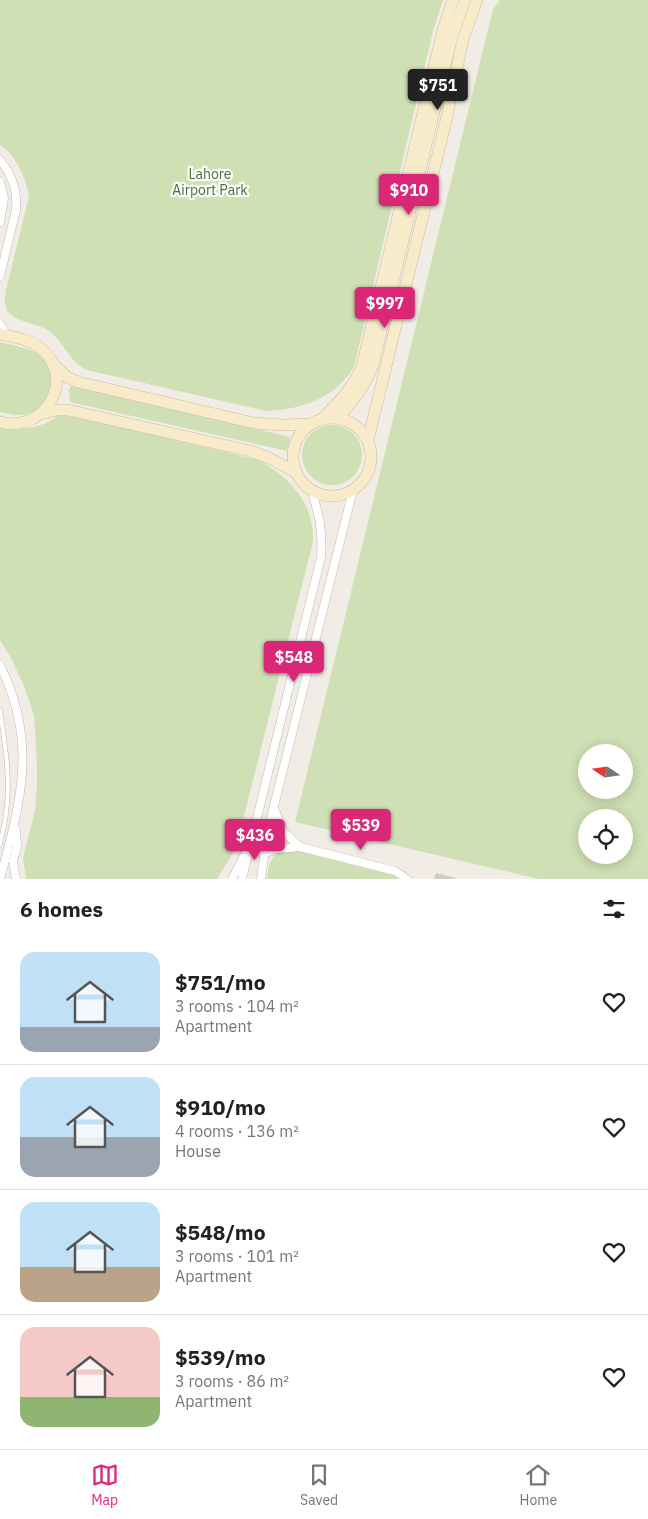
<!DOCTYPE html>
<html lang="en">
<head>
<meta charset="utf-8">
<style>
  body { margin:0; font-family:"IBM Plex Sans",sans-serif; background:#f6f6f6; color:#202124; height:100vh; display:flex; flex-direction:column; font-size:19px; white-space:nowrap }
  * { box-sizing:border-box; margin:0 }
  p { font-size:16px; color:#757577 }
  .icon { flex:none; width:28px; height:28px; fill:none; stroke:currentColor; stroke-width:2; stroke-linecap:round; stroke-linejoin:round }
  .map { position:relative; height:879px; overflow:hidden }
  .side { display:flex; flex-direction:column; background:#fff; flex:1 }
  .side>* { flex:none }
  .needle { width:32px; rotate:283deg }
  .controls { position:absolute; left:578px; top:744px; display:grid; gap:10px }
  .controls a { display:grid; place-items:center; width:55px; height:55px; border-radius:50%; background:#fff; box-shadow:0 2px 12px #0003; font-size:25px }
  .price { position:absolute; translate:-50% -42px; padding:0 11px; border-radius:5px; background:#db2777; color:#fff; font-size:16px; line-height:32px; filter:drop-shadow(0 1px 2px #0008) }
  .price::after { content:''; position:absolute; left:50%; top:30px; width:15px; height:11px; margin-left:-8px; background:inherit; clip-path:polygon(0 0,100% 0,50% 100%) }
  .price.current { background:#222; color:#fff }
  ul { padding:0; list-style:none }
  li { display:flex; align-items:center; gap:15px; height:125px; padding:0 20px }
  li+li { border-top:1px solid #e0e0e0 }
  li span { display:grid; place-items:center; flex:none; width:140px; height:100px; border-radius:15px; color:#555 }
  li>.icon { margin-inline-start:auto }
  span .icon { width:60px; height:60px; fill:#fffc; stroke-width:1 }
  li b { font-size:21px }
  h2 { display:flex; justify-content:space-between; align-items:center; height:60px; padding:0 20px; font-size:21px }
  .tabs { display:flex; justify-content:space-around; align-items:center; height:70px; border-top:1px solid #e0e0e0; background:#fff; font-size:14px; color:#757577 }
  .tabs a { display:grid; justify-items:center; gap:2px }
  .tabs .current { color:#db2777 }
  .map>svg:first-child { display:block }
</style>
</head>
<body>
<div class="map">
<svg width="648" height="879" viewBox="0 0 648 879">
  <rect width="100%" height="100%" fill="#f1ede6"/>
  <g fill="#cee0b4" fill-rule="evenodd">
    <path d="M0,0h443l-10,31 -79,336c-19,31 -52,43 -88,44l-179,-41c-18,-8 -23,-28 -38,-39 -12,-8 -30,-8 -40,-18 -6,-7 -4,-14 -3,-23l23,-94 -4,-16 -8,-17 -9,-12 -8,-6z"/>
    <path d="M500,0h148v879h-109l-244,-57 198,-813zM586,752h38v38h-38zM586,818h38v37h-38z"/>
    <path d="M0,342c13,4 30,5 40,14 19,15 13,48 -10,57 -10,4 -20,1 -30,-1z"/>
    <polygon points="71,386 290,437 287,451 70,402 69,390"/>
    <path d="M61,415h10l187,45c30,16 55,41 55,78 0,7 -3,16 -5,23l-72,287 -19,31h-191l-3,-21 12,-47 2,-27v-19l-3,-50 -10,-29 -13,-28 -11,-18v-215c16,4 30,5 46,-2 5,-2 9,-6 15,-8z"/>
    <circle cx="332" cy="455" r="30"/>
    <path d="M288,848l107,25 8,6h-136c2,-18 4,-24 21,-31z"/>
  </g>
  <polygon fill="#d4cbc0" points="436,873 455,878 455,879 434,879"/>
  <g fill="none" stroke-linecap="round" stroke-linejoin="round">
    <g stroke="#beb7ad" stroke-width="5">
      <path id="lane" d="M0,710c5,34 11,69 6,103 -1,11 -4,21 -6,31"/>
    </g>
    <g stroke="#beb7ad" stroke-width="9">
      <g id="street">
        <path d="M0,160c12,15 18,30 16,50l-16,66"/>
        <polyline points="0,182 4,198 0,222"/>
        <polyline points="0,324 7,336"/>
        <path d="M0,665c38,77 21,136 0,214"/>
        <polyline points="274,808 283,831 300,847"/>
        <polyline points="263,854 277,849 300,847 395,871 407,879"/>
        <polyline points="16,879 13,861 17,847 16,829"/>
        <polyline points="232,879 245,854"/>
        <path d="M242,879l79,-322c2,-27 -2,-41 -9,-66"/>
        <polyline points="261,879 267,834 353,490"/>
      </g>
    </g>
    <g stroke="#cbbd9b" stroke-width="12">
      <g id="secondary">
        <path d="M0,334c13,3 29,5 40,14 37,28 7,86 -40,74"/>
        <polyline points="53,364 67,377 78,382 254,423 282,425 310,424"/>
        <polyline points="41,414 57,410 68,410 250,451 269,458 297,473"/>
        <circle cx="332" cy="457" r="39"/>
        <path d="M323,418c16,-16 31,-31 39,-52l81,-336 10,-30"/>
        <path d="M338,418c15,-17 27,-32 35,-53l80,-332 12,-33"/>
        <polyline points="368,440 446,121 463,39 477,0"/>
      </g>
    </g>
    <use href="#lane" stroke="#fff" stroke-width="4"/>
    <use href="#street" stroke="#fff" stroke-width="8"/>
    <use href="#secondary" stroke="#f8ebca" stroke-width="11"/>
  </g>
  <g text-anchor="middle" stroke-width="4.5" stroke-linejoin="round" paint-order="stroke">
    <g font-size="14" fill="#4a6d31" stroke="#fff">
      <text x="210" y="179">Lahore<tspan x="210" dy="16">Airport Park</tspan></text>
    </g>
  </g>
</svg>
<div class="controls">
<a><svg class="needle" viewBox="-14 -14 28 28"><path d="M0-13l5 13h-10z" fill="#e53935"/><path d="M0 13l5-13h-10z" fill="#757577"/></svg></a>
<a><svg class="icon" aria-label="locate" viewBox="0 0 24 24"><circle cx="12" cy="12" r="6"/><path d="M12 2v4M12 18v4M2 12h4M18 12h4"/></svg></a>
</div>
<b class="price current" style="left:438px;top:111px">$751</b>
<b class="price" style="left:409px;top:216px">$910</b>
<b class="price" style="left:385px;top:329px">$997</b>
<b class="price" style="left:294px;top:683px">$548</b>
<b class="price" style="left:361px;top:851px">$539</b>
<b class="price" style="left:255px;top:861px">$436</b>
</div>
<section class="side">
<h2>6 homes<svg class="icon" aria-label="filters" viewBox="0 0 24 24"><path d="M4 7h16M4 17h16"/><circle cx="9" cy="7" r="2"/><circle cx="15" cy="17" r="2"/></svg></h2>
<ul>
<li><span style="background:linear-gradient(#bfe0f5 75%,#9aa5b1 0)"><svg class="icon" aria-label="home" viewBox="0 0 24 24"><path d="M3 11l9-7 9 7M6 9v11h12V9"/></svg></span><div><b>$751/mo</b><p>3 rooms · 104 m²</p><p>Apartment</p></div><svg class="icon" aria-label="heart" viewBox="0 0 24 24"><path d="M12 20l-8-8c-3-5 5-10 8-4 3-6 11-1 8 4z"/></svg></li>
<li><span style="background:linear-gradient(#bfe0f5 60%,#9aa5b1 0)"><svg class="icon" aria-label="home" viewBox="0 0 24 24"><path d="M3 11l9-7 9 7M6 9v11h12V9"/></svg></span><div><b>$910/mo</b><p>4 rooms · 136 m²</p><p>House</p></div><svg class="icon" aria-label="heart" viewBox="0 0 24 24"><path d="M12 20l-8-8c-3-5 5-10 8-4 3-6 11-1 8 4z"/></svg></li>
<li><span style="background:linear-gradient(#bfe0f5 65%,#b9a48a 0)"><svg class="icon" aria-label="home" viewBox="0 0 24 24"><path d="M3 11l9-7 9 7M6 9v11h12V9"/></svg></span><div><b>$548/mo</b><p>3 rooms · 101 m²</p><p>Apartment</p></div><svg class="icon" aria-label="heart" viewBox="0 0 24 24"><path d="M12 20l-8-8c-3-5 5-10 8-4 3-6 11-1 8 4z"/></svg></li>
<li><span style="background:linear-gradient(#f6c9c9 70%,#8fb573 0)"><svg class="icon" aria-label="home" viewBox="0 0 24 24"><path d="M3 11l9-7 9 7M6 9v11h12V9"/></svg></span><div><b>$539/mo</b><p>3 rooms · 86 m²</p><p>Apartment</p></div><svg class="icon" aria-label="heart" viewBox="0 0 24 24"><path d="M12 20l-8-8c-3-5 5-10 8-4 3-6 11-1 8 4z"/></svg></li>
</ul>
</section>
<nav class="tabs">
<a class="current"><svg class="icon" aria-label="map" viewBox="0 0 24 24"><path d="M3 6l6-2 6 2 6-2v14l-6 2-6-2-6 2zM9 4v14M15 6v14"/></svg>Map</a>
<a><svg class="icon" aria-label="saved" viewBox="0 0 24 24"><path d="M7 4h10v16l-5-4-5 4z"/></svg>Saved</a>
<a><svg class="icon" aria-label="home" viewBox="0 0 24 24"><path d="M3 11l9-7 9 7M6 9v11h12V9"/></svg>Home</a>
</nav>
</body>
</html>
